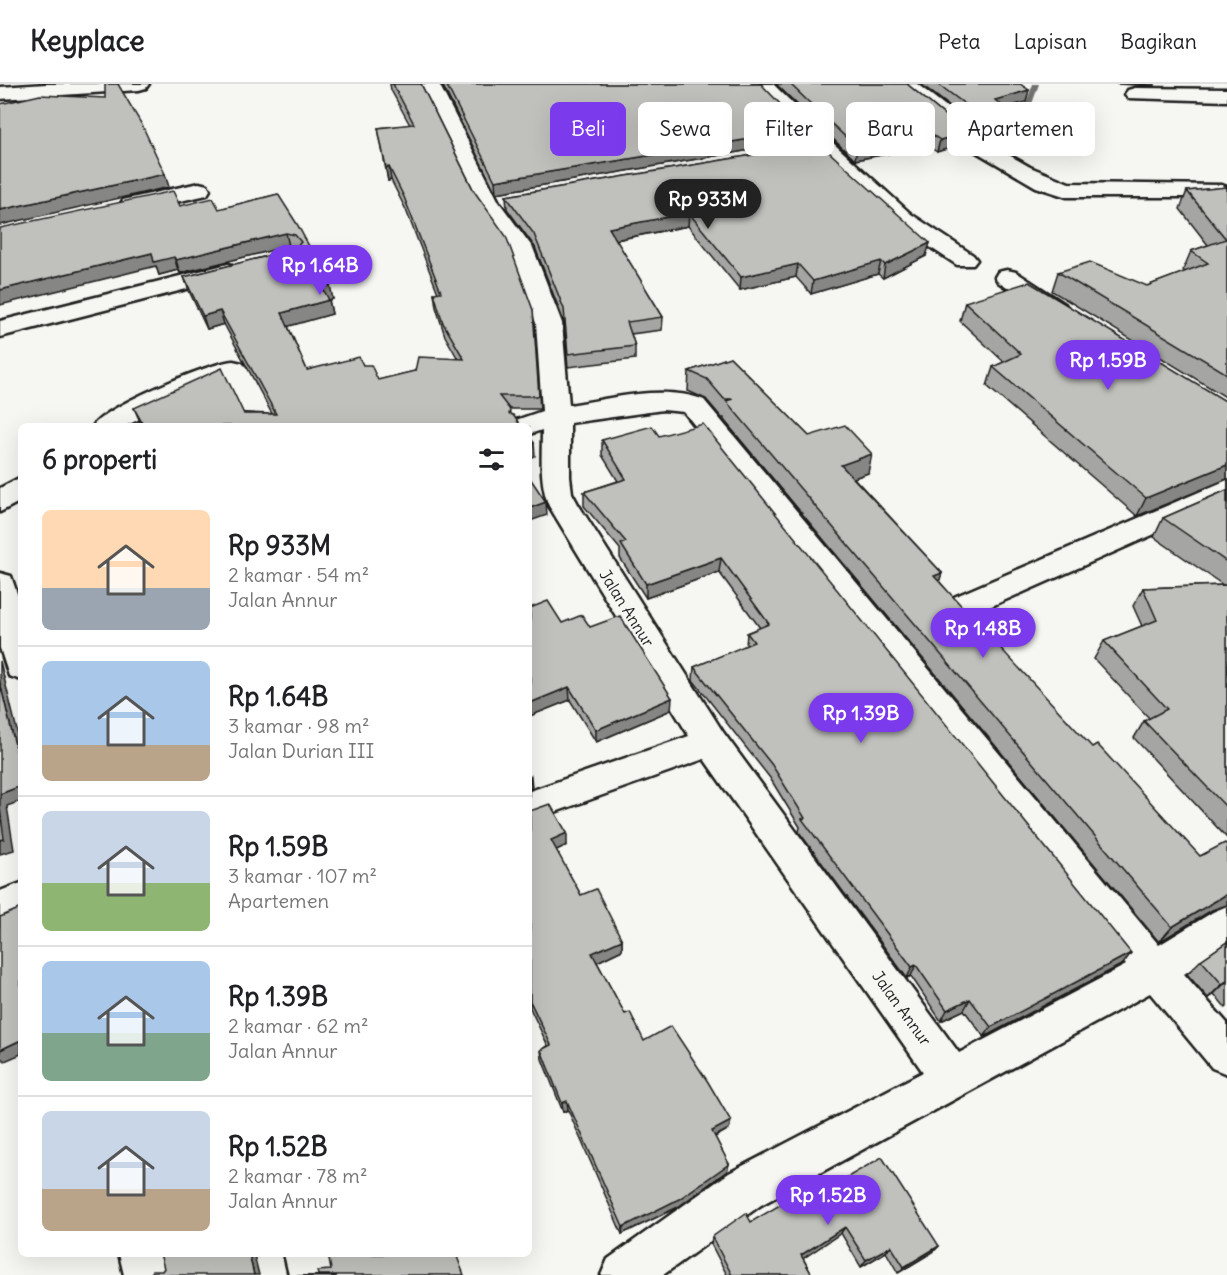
<!DOCTYPE html>
<html lang="id">
<head>
<meta charset="utf-8">
<style>
  body { margin:0; font-family:Delius,sans-serif; background:#f2f2f2; color:#202124; height:100vh; display:flex; flex-direction:column; font-size:22px; white-space:nowrap }
  * { box-sizing:border-box; margin:0 }
  p { font-size:20px; color:#757577 }
  .icon { flex:none; width:33px; height:33px; fill:none; stroke:currentColor; stroke-width:2; stroke-linecap:round; stroke-linejoin:round }
  .map { position:relative; flex:1; overflow:hidden }
  .side { position:absolute; left:18px; top:339px; width:514px; height:834px; display:flex; flex-direction:column; background:#fff; border-radius:9px; box-shadow:0 6px 24px #0002 }
  .side>* { flex:none }
  .hud { position:absolute; left:550px; top:18px; width:570px; height:54px; display:flex; gap:12px }
  .price { position:absolute; translate:-50% -51px; padding:0 14px; border-radius:21px; background:#7c3aed; color:#fff; font-size:20px; line-height:39px; filter:drop-shadow(0 2px 3px #0008) }
  .price::after { content:''; position:absolute; left:50%; top:36px; width:18px; height:14px; margin-left:-9px; background:inherit; clip-path:polygon(0 0,100% 0,50% 100%) }
  .price.current { background:#222; color:#fff }
  ul { padding:0; list-style:none }
  li { display:flex; align-items:center; gap:18px; height:150px; padding:0 24px }
  li+li { border-top:2px solid #e0e0e0 }
  li span { display:grid; place-items:center; flex:none; width:168px; height:120px; border-radius:9px; color:#555 }
  li>.icon { margin-inline-start:auto }
  span .icon { width:72px; height:72px; fill:#fffc; stroke-width:1 }
  li b { font-size:26px }
  h2 { display:flex; justify-content:space-between; align-items:center; height:72px; padding:0 24px; font-size:26px }
  .chip { padding:0 21px; border-radius:9px; background:#fff; box-shadow:0 6px 24px #0002; font-size:21px; line-height:54px }
  .chip.current { background:#7c3aed; color:#fff }
  header { display:flex; align-items:center; gap:36px; box-sizing:border-box; height:84px; padding:0 30px; background:#fff; border-bottom:2px solid #e0e0e0 }
  header strong { font-size:28px }
  nav { display:flex; gap:33px; margin-inline-start:auto; font-size:21px }
  .map>svg:first-child { display:block }
</style>
</head>
<body>
<header>
<strong>Keyplace</strong>
<nav><a>Peta</a><a>Lapisan</a><a>Bagikan</a></nav>
</header>
<div class="map">
<svg width="1227" height="1191" viewBox="0 0 1227 1191">
  <rect width="100%" height="100%" fill="#f6f6f2"/>
  <filter id="ink" filterUnits="userSpaceOnUse"><feTurbulence type="fractalNoise" baseFrequency=".0167" numOctaves="2"/><feDisplacementMap in="SourceGraphic" scale="12" xChannelSelector="R" yChannelSelector="G"/><feConvolveMatrix kernelMatrix="1 2 1 2 8 2 1 2 1" color-interpolation-filters="sRGB"/></filter>
  <g filter="url(#ink)">
    <g fill="none" stroke-linecap="round" stroke-linejoin="round">
      <polygon fill="#727271" fill-rule="evenodd" points="1033,0 1039,0 1015,68 1010,69 1009,68"/>
      <g stroke="#1c1c1c" stroke-width="5">
        <g id="minor">
          <path d="M419,0h20l60,118 34,46 29,75 7,82c43,-6 93,-21 135,-5l455,545 54,-33 14,-6v39l-43,29 43,49v51l-15,-6 -62,-75 -389,212 -98,70h-62l7,-16 121,-86 194,-101 -219,-313 -174,62v-30l159,-55 -140,-230c-10,-24 -7,-50 -7,-76l-12,4v-8h-18l4,-6 26,-9 -6,-88 -27,-75 -32,-45zM663,326l21,2 442,553 -167,88 -236,-321 -145,-228 -6,-11 -2,-16v-54z"/>
          <polygon points="752,0 773,0 832,58 911,130 973,171 977,176 973,181 957,181 895,140 816,68"/>
          <polygon points="895,0 917,0 1009,71 1030,83 1069,99 1222,101 1227,103 1227,113 1067,113 1036,103 973,66"/>
          <polygon points="1135,4 1227,5 1227,17 1128,14 1125,10 1128,6"/>
          <polygon points="199,99 207,101 210,106 207,111 131,128 123,126 120,121 123,116"/>
          <polygon points="228,180 237,182 240,187 237,192 0,253 0,237"/>
          <polygon points="1007,186 1016,188 1065,220 1068,225 1065,230 1056,232 1047,230 998,198 995,193 998,188"/>
          <path d="M233,277l9,2 6,6 30,57h-28l-23,-48 -102,48h-32c13,-20 116,-63 140,-65z"/>
          <polygon points="21,393 21,417 0,428 0,404"/>
          <polygon points="1227,396 1227,418 976,529 965,533 954,529 949,521 954,513"/>
          <polygon points="0,489 11,492 21,521 21,596 9,592 0,564"/>
          <polygon points="21,799 21,833 0,841 0,807"/>
          <polygon points="119,1170 165,1170 170,1191 124,1191"/>
          <polygon points="284,1170 330,1170 335,1191 289,1191"/>
        </g>
      </g>
      <g stroke="#1c1c1c" stroke-width="5">
        <polygon id="tertiary" points="46,0 149,0 146,4 139,6 0,15 0,3"/>
      </g>
      <use href="#minor" fill="#f6f6f2" fill-rule="evenodd"/>
      <use href="#tertiary" fill="#f6f6f2" fill-rule="evenodd"/>
    </g>
    <g fill="#a5a5a3" stroke="#1c1c1c" stroke-width="1.5">
      <polygon points="390,0 421,0 533,226 540,325 509,325 510,330 521,342 142,342 134,324 272,330 224,240 207,245 189,207 184,193 295,165 297,163 289,162 180,189 178,186 159,191 156,182 180,122 219,125 278,110 333,215 329,216 332,230 288,242 307,286 363,281 378,296 415,287 458,275 445,252 436,223 434,209 438,209 406,126 391,96 388,97 378,44 410,41 391,6"/>
      <polygon points="442,0 761,0 803,57 496,109"/>
      <polygon points="776,0 907,0 966,49 963,60 937,68 928,62 855,76"/>
      <polygon points="921,0 1020,0 1026,18 1005,24 1015,46 990,53"/>
      <polygon points="1116,0 1155,0 1155,2"/>
      <polygon points="820,60 926,172 883,194 878,190 811,210 796,193 740,206 688,142 616,156 663,233 662,246 631,250 635,262 635,275 568,283 564,238 535,163 507,125 506,112"/>
      <polygon points="1227,103 1227,314 1052,207 1058,188 1147,202 1185,188 1183,186 1191,167 1208,161 1180,125 1187,107"/>
      <polygon points="965,218 1227,318 1227,395 1137,432 987,302 993,283 1004,278 960,237"/>
      <polygon points="730,273 809,352 868,389 854,394 942,489 939,497 1212,826 1159,858 724,336 724,334 722,334 706,315 688,307 689,287"/>
      <polygon points="659,352 1123,880 984,953 964,926 941,937 911,892 907,894 799,748 800,743 770,694 693,596 694,583 746,562 747,549 760,544 719,488 646,514 620,474 620,465 584,422 584,408 618,397 602,371 602,356"/>
      <polygon points="1227,406 1227,754 1134,654 1144,637 1149,634 1094,575 1104,557 1142,542 1133,522 1143,504 1223,501 1154,453 1163,434"/>
      <polygon points="530,524 562,539 590,543 671,626 596,658 570,616 530,632"/>
      <polygon points="530,727 567,761 556,766 581,811 622,856 622,866 597,878 625,930 644,957 729,1045 715,1053 729,1080 727,1087 678,1123 622,1150 568,1026 563,1028 542,975 541,966 548,962 530,924"/>
      <polygon points="1227,858 1227,923 1226,924 1214,910 1208,914 1187,890 1201,876"/>
      <polygon points="817,1111 939,1162 933,1168 898,1189 886,1168 861,1183 841,1149 803,1174 812,1191 727,1191 711,1160 712,1153 751,1138"/>
    </g>
    <g fill="#868684" stroke="#1c1c1c" stroke-width="1.5">
      <polygon points="1029,6 1026,18 992,27 995,16"/>
      <polygon points="1018,34 1015,46 990,53 993,41"/>
      <polygon points="805,46 803,57 496,109 495,97"/>
      <polygon points="966,49 963,60 937,68 940,56"/>
      <polygon points="931,50 928,62 855,76 857,64"/>
      <polygon points="389,83 391,96 388,97 386,84"/>
      <polygon points="165,90 169,103 0,141 0,126"/>
      <polygon points="689,129 688,142 609,157 609,144"/>
      <polygon points="286,149 289,162 180,189 176,176"/>
      <polygon points="930,159 926,172 883,194 885,181"/>
      <polygon points="152,169 174,173 178,186 159,191 156,182 0,221 0,206"/>
      <polygon points="881,177 878,190 811,210 813,197"/>
      <polygon points="798,180 796,193 740,206 741,193"/>
      <polygon points="330,201 333,215 325,217 322,203"/>
      <polygon points="329,216 332,230 286,243 282,229"/>
      <polygon points="220,227 224,240 207,245 203,232"/>
      <polygon points="534,359 535,372 530,374 530,361"/>
      <polygon points="872,370 868,389 837,400 841,381"/>
      <polygon points="1227,381 1227,395 1137,432 1146,414"/>
      <polygon points="546,418 547,431 530,437 530,424"/>
      <polygon points="721,474 719,488 646,514 646,500"/>
      <polygon points="942,489 936,508 934,492"/>
      <polygon points="0,577 21,663 21,686 0,599"/>
      <polygon points="569,603 570,616 530,632 530,619"/>
      <polygon points="672,614 671,626 596,658 596,646"/>
      <polygon points="531,692 532,704 530,706 530,693"/>
      <polygon points="21,702 21,717 7,722 14,766 0,770 0,710"/>
      <polygon points="567,749 567,761 552,768 551,756"/>
      <polygon points="1227,810 1227,821 1212,826 1159,858 1172,843"/>
      <polygon points="622,856 622,866 593,880 592,869"/>
      <polygon points="1131,869 1123,880 984,953 991,943"/>
      <polygon points="916,881 911,892 907,894 912,883"/>
      <polygon points="1227,897 1214,910 1208,914 1222,900"/>
      <polygon points="970,915 964,926 941,937 947,926"/>
      <polygon points="21,956 21,970 5,977 0,973 0,966"/>
      <polygon points="567,1017 568,1026 563,1028 562,1019"/>
      <polygon points="731,1037 729,1045 710,1055 712,1047"/>
      <polygon points="729,1080 727,1087 678,1123 622,1150 623,1143"/>
      <polygon points="845,1143 841,1149 798,1178 801,1171"/>
      <polygon points="891,1162 886,1168 861,1183 866,1176"/>
      <polygon points="939,1162 933,1168 898,1189 904,1183"/>
      <polygon points="249,1170 255,1170 254,1171 259,1191 254,1191"/>
    </g>
    <g fill="#c0c0bd" stroke="#1c1c1c" stroke-width="1.5">
      <polygon points="105,0 118,0 142,41 165,90 0,126 0,20 40,11 105,14"/>
      <polygon points="393,0 421,0 474,107 506,152 533,226 539,312 499,312 510,326 509,330 513,331 521,342 144,342 134,324 222,284 244,330 276,330 220,227 203,232 184,193 295,165 301,158 295,151 286,149 176,176 174,173 154,178 152,169 0,206 0,144 173,107 180,122 213,114 219,125 278,110 297,140 330,201 322,203 329,216 282,229 307,286 359,273 363,281 371,281 378,296 415,287 418,273 464,275 443,239 434,209 441,208 404,113 389,83 386,84 378,44 414,40"/>
      <polygon points="446,0 761,0 805,46 495,97"/>
      <polygon points="790,0 907,0 966,49 940,56 931,50 857,64"/>
      <polygon points="938,0 1020,0 1029,6 995,16 1018,34 993,41"/>
      <polygon points="820,60 930,159 885,181 881,177 813,197 798,180 741,193 689,129 609,144 663,233 627,238 635,262 568,270 564,225 534,150 506,112"/>
      <polygon points="1227,103 1227,290 1058,188 1090,178 1147,202 1208,179 1191,167 1226,155 1187,107"/>
      <polygon points="1029,198 1227,318 1227,381 1146,414 993,283 1021,270 965,218"/>
      <polygon points="730,273 809,352 845,341 872,370 841,381 942,489 934,492 1092,663 1097,660 1200,772 1225,759 1227,761 1227,810 1172,843 726,317 733,315 724,315 707,295 689,287"/>
      <polygon points="703,340 1131,869 991,943 970,915 947,926 916,881 912,883 802,735 805,734 772,681 694,583 754,558 747,549 769,540 721,474 646,500 621,460 626,458 584,408 626,395 602,356 652,342 659,352"/>
      <polygon points="530,353 534,359 530,361"/>
      <polygon points="530,394 546,418 530,424"/>
      <polygon points="1227,406 1227,478 1163,434"/>
      <polygon points="1227,501 1227,724 1144,637 1167,625 1104,557 1157,536 1143,504"/>
      <polygon points="548,517 562,539 582,531 590,543 620,532 672,614 596,646 569,603 530,619 530,524"/>
      <polygon points="0,599 21,686 21,702 0,710"/>
      <polygon points="550,720 567,749 551,756 581,811 596,805 622,856 592,869 625,930 630,928 644,957 671,942 708,998 731,1037 712,1047 729,1080 679,1115 623,1143 567,1017 562,1019 541,966 551,961 530,917 530,727"/>
      <polygon points="0,724 4,755 0,756"/>
      <polygon points="21,824 21,956 0,966 0,833"/>
      <polygon points="1227,858 1227,897 1222,900 1201,876"/>
      <polygon points="882,1073 939,1162 904,1183 891,1162 866,1176 845,1143 801,1171 812,1191 732,1191 712,1153 746,1129 751,1138 812,1102 817,1111"/>
      <polygon points="160,1170 249,1170 254,1191 153,1191 152,1187 162,1187 164,1184"/>
      <polygon points="328,1170 456,1170 464,1191 318,1191 317,1187 331,1186"/>
    </g>
  </g>
  <g text-anchor="middle" stroke-width="4.5" stroke-linejoin="round" paint-order="stroke">
    <g font-size="16" fill="#1c1c1c" stroke="#f6f6f2">
      <text transform="translate(627 524) rotate(58)" y="6">Jalan Annur</text>
      <text transform="translate(902 924) rotate(54)" y="6">Jalan Annur</text>
    </g>
  </g>
</svg>
<b class="price current" style="left:708px;top:146px">Rp 933M</b>
<b class="price" style="left:320px;top:212px">Rp 1.64B</b>
<b class="price" style="left:1108px;top:307px">Rp 1.59B</b>
<b class="price" style="left:983px;top:575px">Rp 1.48B</b>
<b class="price" style="left:861px;top:660px">Rp 1.39B</b>
<b class="price" style="left:828px;top:1142px">Rp 1.52B</b>
<div class="hud">
<a class="chip current">Beli</a>
<a class="chip">Sewa</a>
<a class="chip">Filter</a>
<a class="chip">Baru</a>
<a class="chip">Apartemen</a>
</div>
<section class="side">
<h2>6 properti<svg class="icon" aria-label="filters" viewBox="0 0 24 24"><path d="M4 7h16M4 17h16"/><circle cx="9" cy="7" r="2"/><circle cx="15" cy="17" r="2"/></svg></h2>
<ul>
<li><span style="background:linear-gradient(#ffd9b3 65%,#9aa5b1 0)"><svg class="icon" aria-label="home" viewBox="0 0 24 24"><path d="M3 11l9-7 9 7M6 9v11h12V9"/></svg></span><div><b>Rp 933M</b><p>2 kamar · 54 m²</p><p>Jalan Annur</p></div></li>
<li><span style="background:linear-gradient(#a9c7e8 70%,#b9a48a 0)"><svg class="icon" aria-label="home" viewBox="0 0 24 24"><path d="M3 11l9-7 9 7M6 9v11h12V9"/></svg></span><div><b>Rp 1.64B</b><p>3 kamar · 98 m²</p><p>Jalan Durian III</p></div></li>
<li><span style="background:linear-gradient(#c9d6e8 60%,#8fb573 0)"><svg class="icon" aria-label="home" viewBox="0 0 24 24"><path d="M3 11l9-7 9 7M6 9v11h12V9"/></svg></span><div><b>Rp 1.59B</b><p>3 kamar · 107 m²</p><p>Apartemen</p></div></li>
<li><span style="background:linear-gradient(#a9c7e8 60%,#7fa58c 0)"><svg class="icon" aria-label="home" viewBox="0 0 24 24"><path d="M3 11l9-7 9 7M6 9v11h12V9"/></svg></span><div><b>Rp 1.39B</b><p>2 kamar · 62 m²</p><p>Jalan Annur</p></div></li>
<li><span style="background:linear-gradient(#c9d6e8 65%,#b9a48a 0)"><svg class="icon" aria-label="home" viewBox="0 0 24 24"><path d="M3 11l9-7 9 7M6 9v11h12V9"/></svg></span><div><b>Rp 1.52B</b><p>2 kamar · 78 m²</p><p>Jalan Annur</p></div></li>
</ul>
</section>
</div>
</body>
</html>
